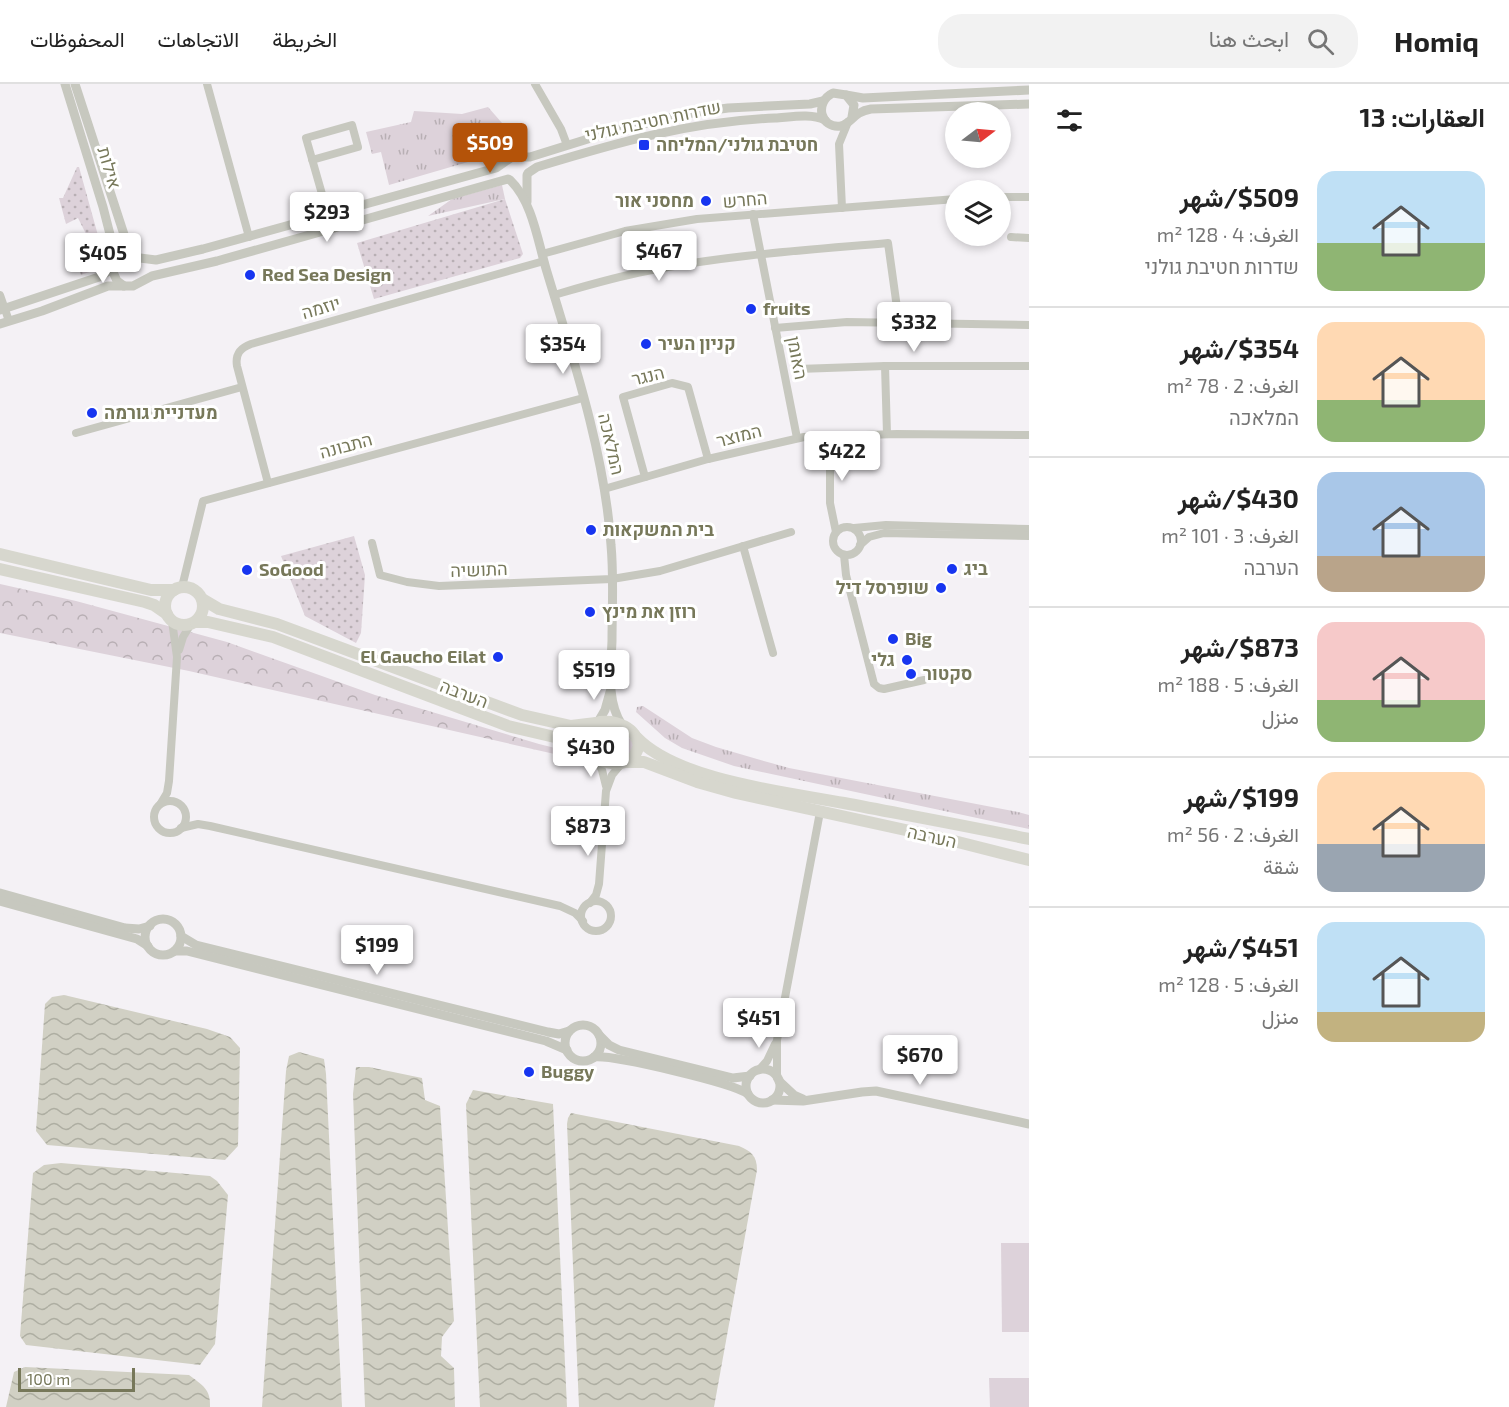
<!DOCTYPE html>
<html lang="ar">
<head>
<meta charset="utf-8">
<style>
  body { margin:0; font-family:"Exo 2",Vazirmatn,Heebo,sans-serif; background:#f2f2f2; color:#222; direction:rtl; height:100vh; display:flex; flex-direction:column; font-size:22px; white-space:nowrap }
  * { box-sizing:border-box; margin:0 }
  p { font-size:20px; color:#767676 }
  .icon { flex:none; width:33px; height:33px; fill:none; stroke:currentColor; stroke-width:2; stroke-linecap:round; stroke-linejoin:round }
  .map { position:relative; flex:1; overflow:hidden; direction:ltr }
  .sheet { display:flex; flex-direction:column; background:#fff; width:480px }
  .sheet>* { flex:none }
  .needle { width:39px; rotate:74deg }
  .controls { position:absolute; left:945px; top:18px; display:grid; gap:12px }
  .controls a { display:grid; place-items:center; width:66px; height:66px; border-radius:50%; background:#fff; box-shadow:0 3px 9px #0003; font-size:30px }
  .scale { position:absolute; left:18px; bottom:15px; width:117px; box-sizing:border-box; padding-left:6px; border:3px solid #77785a; border-top:0; font-size:16px; line-height:21px; white-space:nowrap; color:#77785a; -webkit-text-stroke:4px #fff; paint-order:stroke }
  .price { position:absolute; translate:-50% -51px; padding:0 14px; border-radius:6px; background:#fff; color:#222; font-size:20px; line-height:39px; filter:drop-shadow(0 2px 3px #0008) }
  .price::after { content:''; position:absolute; left:50%; top:36px; width:18px; height:14px; margin-left:-9px; background:inherit; clip-path:polygon(0 0,100% 0,50% 100%) }
  .price.current { background:#b45309; color:#fff }
  ul { padding:0; list-style:none }
  li { display:flex; align-items:center; gap:18px; height:150px; padding:0 24px }
  li+li { border-top:2px solid #e0e0e0 }
  li span { display:grid; place-items:center; flex:none; width:168px; height:120px; border-radius:18px; color:#555 }
  li>.icon { margin-inline-start:auto }
  span .icon { width:72px; height:72px; fill:#fffc; stroke-width:1 }
  li b { font-size:26px }
  h2 { display:flex; justify-content:space-between; align-items:center; height:72px; padding:0 24px; font-size:26px }
  header { display:flex; align-items:center; gap:36px; box-sizing:border-box; height:84px; padding:0 30px; background:#fff; border-bottom:2px solid #e0e0e0 }
  header strong { font-size:28px }
  nav { display:flex; gap:33px; margin-inline-start:auto; font-size:21px }
  .search { width:420px; height:54px; background:#f2f2f2; display:flex; align-items:center; gap:15px; box-sizing:border-box; padding:0 21px; border-radius:24px; color:#767676; font-size:22px }
  main { display:flex; flex:1; min-height:0 }
  .map>svg:first-child { display:block }
</style>
</head>
<body>
<header>
<strong>Homiq</strong>
<div class="search"><svg class="icon" aria-label="search" viewBox="0 0 24 24"><circle cx="10" cy="10" r="6"/><path d="M15 15l6 6"/></svg>ابحث هنا</div>
<nav><a>الخريطة</a><a>الاتجاهات</a><a>المحفوظات</a></nav>
</header>
<main>
<section class="sheet">
<h2>العقارات: 13<svg class="icon" aria-label="filters" viewBox="0 0 24 24"><path d="M4 7h16M4 17h16"/><circle cx="9" cy="7" r="2"/><circle cx="15" cy="17" r="2"/></svg></h2>
<ul>
<li><span style="background:linear-gradient(#bfe0f5 60%,#8fb573 0)"><svg class="icon" aria-label="home" viewBox="0 0 24 24"><path d="M3 11l9-7 9 7M6 9v11h12V9"/></svg></span><div><b>$509/شهر</b><p>الغرف: 4 · 128 m²</p><p>שדרות חטיבת גולני</p></div></li>
<li><span style="background:linear-gradient(#ffd9b3 65%,#8fb573 0)"><svg class="icon" aria-label="home" viewBox="0 0 24 24"><path d="M3 11l9-7 9 7M6 9v11h12V9"/></svg></span><div><b>$354/شهر</b><p>الغرف: 2 · 78 m²</p><p>המלאכה</p></div></li>
<li><span style="background:linear-gradient(#a9c7e8 70%,#b9a48a 0)"><svg class="icon" aria-label="home" viewBox="0 0 24 24"><path d="M3 11l9-7 9 7M6 9v11h12V9"/></svg></span><div><b>$430/شهر</b><p>الغرف: 3 · 101 m²</p><p>הערבה</p></div></li>
<li><span style="background:linear-gradient(#f6c9c9 65%,#8fb573 0)"><svg class="icon" aria-label="home" viewBox="0 0 24 24"><path d="M3 11l9-7 9 7M6 9v11h12V9"/></svg></span><div><b>$873/شهر</b><p>الغرف: 5 · 188 m²</p><p>منزل</p></div></li>
<li><span style="background:linear-gradient(#ffd9b3 60%,#9aa5b1 0)"><svg class="icon" aria-label="home" viewBox="0 0 24 24"><path d="M3 11l9-7 9 7M6 9v11h12V9"/></svg></span><div><b>$199/شهر</b><p>الغرف: 2 · 56 m²</p><p>شقة</p></div></li>
<li><span style="background:linear-gradient(#bfe0f5 75%,#c2b280 0)"><svg class="icon" aria-label="home" viewBox="0 0 24 24"><path d="M3 11l9-7 9 7M6 9v11h12V9"/></svg></span><div><b>$451/شهر</b><p>الغرف: 5 · 128 m²</p><p>منزل</p></div></li>
</ul>
</section>
<div class="map">
<svg width="1029" height="1323" viewBox="0 0 1029 1323">
  <defs>
    <pattern id="grass-dots" width="8" height="8" patternUnits="userSpaceOnUse" patternTransform="scale(1.5)"><rect width="8" height="8" fill="#ddd2da"/><path d="M2 2h.1M6 6h.1" fill="none" stroke="#b8afb4" stroke-width="1.8" stroke-linecap="round"/></pattern>
    <pattern id="forest-crowns" width="20" height="18" patternUnits="userSpaceOnUse" patternTransform="scale(1.5)"><rect width="20" height="18" fill="#ddd2da"/><path d="M2 6a3 3 0 1 1 6 0M12 15a3 3 0 1 1 6 0" fill="none" stroke="#b8afb4"/></pattern>
    <pattern id="park-tufts" width="24" height="20" patternUnits="userSpaceOnUse" patternTransform="scale(1.5)"><rect width="24" height="20" fill="#ddd2da"/><path d="M3 7l-1-3M5 7V3M7 7l1-3M15 17l-1-3M17 17v-4M19 17l1-3" fill="none" stroke="#b8afb4"/></pattern>
    <pattern id="water-waves" width="16" height="10" patternUnits="userSpaceOnUse" patternTransform="scale(1.5)"><rect width="16" height="10" fill="#d1d0c4"/><path d="M0 5q4-4 8 0t8 0" fill="none" stroke="#aeaea2"/></pattern>
  </defs>
  <rect width="100%" height="100%" fill="#f4f1f5"/>
  <g fill="url(#grass-dots)">
    <path d="M77,83h2l25,90c-4,12 -12,14 -23,18l-9,-31 15,-8 -9,-18 -12,6 -7,-26h4z"/>
    <polygon points="505,115 523,170 520,174 374,215 357,159"/>
    <polygon points="354,452 365,491 361,549 356,559 305,532 281,472"/>
  </g>
  <polygon fill="url(#forest-crowns)" points="0,500 76,517 227,558 375,611 539,660 575,669 590,678 189,587 0,549"/>
  <g fill="url(#park-tufts)">
    <polygon points="488,23 509,47 513,65 389,101 381,68 372,70 366,48 411,38 414,27 462,30"/>
    <polygon points="502,101 505,115 428,132 452,115"/>
    <polygon points="643,622 692,654 716,663 757,675 789,684 1018,728 1029,731 1029,745 734,682 682,664 665,654 636,628 637,623"/>
    <polygon points="597,643 620,645 634,659 631,670 612,675 591,664 589,649"/>
  </g>
  <g fill="#ddd2da">
    <polygon points="1001,1159 1029,1159 1029,1248 1002,1248"/>
    <polygon points="989,1294 1029,1294 1029,1323 990,1323"/>
  </g>
  <g fill="url(#water-waves)">
    <polygon points="64,911 207,945 230,953 240,964 238,1062 225,1076 47,1061 36,1047 45,920 52,913"/>
    <polygon points="299,968 324,975 326,990 342,1323 262,1323 286,987 289,972"/>
    <polygon points="356,983 369,983 422,994 425,1016 440,1022 454,1237 442,1253 441,1272 454,1284 455,1323 365,1323 353,1010"/>
    <polygon points="473,1006 553,1020 567,1323 480,1323 466,1020"/>
    <path d="M571,1029l168,33c12,5 18,10 18,24l-43,237h-135l-12,-283 1,-6z"/>
    <polygon points="61,1079 210,1092 217,1097 228,1111 215,1260 200,1281 26,1261 20,1252 33,1089 44,1081"/>
    <path d="M25,1283l164,8c13,10 22,14 21,32h-204l8,-35z"/>
  </g>
  <g fill="none" stroke-linecap="round" stroke-linejoin="round">
    <g stroke="#c7c8bf" stroke-width="8">
      <polyline points="207,0 249,153"/>
      <polyline points="535,0 561,45 567,61"/>
      <polyline points="312,76 358,63 352,41 306,54 328,131 327,145"/>
      <polyline points="1000,113 1029,113"/>
      <polyline points="842,124 839,60 848,38"/>
      <polyline points="753,130 797,354"/>
      <polyline points="1011,153 1029,154"/>
      <polyline points="542,170 625,147 697,135 956,115"/>
      <polyline points="0,211 9,237"/>
      <path d="M554,211c31,-9 61,-18 93,-24 79,-16 161,-21 241,-28l11,79"/>
      <polyline points="775,244 847,238 1029,241"/>
      <polyline points="885,282 887,350"/>
      <polyline points="798,285 885,282 1029,282"/>
      <polyline points="76,349 242,303"/>
      <polyline points="830,351 830,419 836,448"/>
      <polyline points="645,393 623,313 672,299 688,303 708,375"/>
      <path d="M268,399l-31,-117c-2,-12 3,-18 14,-22l293,-83"/>
      <polyline points="604,405 708,375 804,353 897,350 1029,351"/>
      <circle cx="847" cy="457" r="14"/>
      <polyline points="854,444 886,441 1029,445"/>
      <polyline points="372,459 380,491 407,498 439,502 612,495 660,487 791,448"/>
      <polyline points="860,461 869,453 884,449 1029,452"/>
      <polyline points="743,462 773,569"/>
      <polyline points="844,471 846,491 874,600 879,604 884,605 924,596"/>
      <polyline points="182,503 203,417 583,314"/>
      <polyline points="179,566 183,553 191,540"/>
      <polyline points="596,674 602,686 606,702"/>
      <circle cx="170" cy="733" r="16"/>
      <polyline points="161,719 167,709 169,697 177,573 172,537"/>
      <polyline points="181,744 198,740 210,742 560,822 575,829 583,837"/>
      <circle cx="596" cy="832" r="15"/>
      <polyline points="590,819 596,811 599,800 606,707 612,691 622,679"/>
      <polyline points="759,986 767,977 775,960"/>
      <polyline points="777,994 777,956 820,728"/>
    </g>
    <g stroke="#c7c8bf" stroke-width="9">
      <polyline points="65,0 103,123 114,166 115,180"/>
      <polyline points="75,0 131,172"/>
      <polyline points="846,11 863,14 1029,6"/>
      <path d="M852,33l2,-12 -8,-10 -13,-2c-19,9 -13,36 8,33 11,-3 12,-14 30,-17l158,-5"/>
      <path d="M528,89l9,-6c82,-25 151,-45 238,-49 16,-1 36,-5 50,2"/>
      <polyline points="527,91 527,118"/>
      <path d="M510,96c23,22 28,63 37,92 26,86 58,183 64,273 3,32 1,64 1,96 -1,27 -6,60 10,84"/>
      <polyline points="124,202 117,197 113,188 117,177 124,172 156,176 203,165 496,84 512,73 530,73 620,45 692,29 728,24 810,20 823,17"/>
      <polyline points="0,226 99,193 109,187 114,182"/>
      <polyline points="0,240 42,227 108,202 133,202 152,192 217,177 508,95"/>
      <polyline points="598,638 605,626 610,608"/>
      <polyline points="0,809 125,844 139,845 150,842"/>
      <polyline points="0,817 137,855 148,862"/>
      <circle cx="163" cy="853" r="18"/>
      <polyline points="181,852 196,861 548,948 559,950 569,947"/>
      <polyline points="175,867 187,867 546,957 567,966"/>
      <circle cx="583" cy="959" r="18"/>
      <polyline points="599,951 609,961 619,966 733,994 750,992"/>
      <path d="M594,973c21,-2 139,26 154,37"/>
      <circle cx="763" cy="1002" r="17"/>
      <polyline points="779,997 794,1011 803,1015"/>
      <polyline points="772,1016 803,1017 862,1008 876,1007 1029,1040"/>
    </g>
    <g stroke="#d7d7ce" stroke-width="12">
      <polyline points="0,470 151,506 174,506"/>
      <polyline points="0,485 145,518 154,521 167,530"/>
      <circle cx="184" cy="522" r="19"/>
      <polyline points="202,515 219,525 277,540 522,631 571,642 596,639"/>
      <polyline points="196,538 208,538 273,553 508,642 576,658 588,667"/>
      <path d="M600,638c17,-2 36,6 39,24l-5,11c-30,23 -75,-23 -34,-35z"/>
      <path d="M637,654c42,43 149,54 207,65 62,12 124,23 185,36"/>
      <polyline points="627,678 644,678 697,698 736,709 942,754 1029,776"/>
    </g>
  </g>
  <g fill="#1735f0" stroke="#fff" stroke-width="2">
    <rect x="638" y="55" width="12" height="12" rx="3"/>
    <circle cx="706" cy="117" r="6"/>
    <circle cx="250" cy="191" r="6"/>
    <circle cx="751" cy="225" r="6"/>
    <circle cx="646" cy="260" r="6"/>
    <circle cx="92" cy="329" r="6"/>
    <circle cx="591" cy="446" r="6"/>
    <circle cx="952" cy="485" r="6"/>
    <circle cx="247" cy="486" r="6"/>
    <circle cx="941" cy="504" r="6"/>
    <circle cx="590" cy="528" r="6"/>
    <circle cx="893" cy="555" r="6"/>
    <circle cx="498" cy="573" r="6"/>
    <circle cx="907" cy="576" r="6"/>
    <circle cx="911" cy="590" r="6"/>
    <circle cx="529" cy="988" r="6"/>
  </g>
  <g text-anchor="middle" stroke-width="6" stroke-linejoin="round" paint-order="stroke">
    <g font-size="18" fill="#77785a" stroke="#fff">
      <text transform="translate(653 37) rotate(-12)" y="6">שדרות חטיבת גולני</text>
      <text transform="translate(109 84) rotate(74)" y="6">אילות</text>
      <text transform="translate(745 116) rotate(-5)" y="6">החרש</text>
      <text transform="translate(321 224) rotate(-16)" y="6">יוזמה</text>
      <text transform="translate(797 274) rotate(79)" y="6">האומן</text>
      <text transform="translate(648 292) rotate(-14)" y="6">הנגר</text>
      <text transform="translate(739 352) rotate(-14)" y="6">המוצר</text>
      <text transform="translate(611 360) rotate(77)" y="6">המלאכה</text>
      <text transform="translate(346 362) rotate(-15)" y="6">התבונה</text>
      <text transform="translate(479 486) rotate(-2)" y="6">התושיה</text>
      <text transform="translate(464 610) rotate(21)" y="6">הערבה</text>
      <text transform="translate(932 753) rotate(13)" y="6">הערבה</text>
    </g>
    <g font-size="18" font-weight="bold" fill="#77785a" stroke="#fff" text-anchor="start">
      <text x="656" y="67">חטיבת גולני/המליחה</text>
      <text x="694" y="123" text-anchor="end">מחסני אור</text>
      <text x="262" y="197">Red Sea Design</text>
      <text x="763" y="231">fruits</text>
      <text x="658" y="266">קניון העיר</text>
      <text x="104" y="335">מעדניית גורמה</text>
      <text x="603" y="452">בית המשקאות</text>
      <text x="964" y="491">ביג</text>
      <text x="259" y="492">SoGood</text>
      <text x="929" y="510" text-anchor="end">שופרסל דיל</text>
      <text x="602" y="534">רוזן את מינץ</text>
      <text x="905" y="561">Big</text>
      <text x="486" y="579" text-anchor="end">El Gaucho Eilat</text>
      <text x="895" y="582" text-anchor="end">גלי</text>
      <text x="923" y="596">סקטור</text>
      <text x="541" y="994">Buggy</text>
    </g>
  </g>
</svg>
<div class="controls">
<a><svg class="needle" viewBox="-14 -14 28 28"><path d="M0-13l5 13h-10z" fill="#e53935"/><path d="M0 13l5-13h-10z" fill="#767676"/></svg></a>
<a><svg class="icon" aria-label="layers" viewBox="0 0 24 24"><path d="M12 4l9 5-9 5-9-5zM3 14l9 5 9-5"/></svg></a>
</div>
<div class="scale">100 m</div>
<b class="price current" style="left:490px;top:90px">$509</b>
<b class="price" style="left:327px;top:159px">$293</b>
<b class="price" style="left:659px;top:198px">$467</b>
<b class="price" style="left:103px;top:200px">$405</b>
<b class="price" style="left:914px;top:269px">$332</b>
<b class="price" style="left:563px;top:291px">$354</b>
<b class="price" style="left:842px;top:398px">$422</b>
<b class="price" style="left:594px;top:617px">$519</b>
<b class="price" style="left:591px;top:694px">$430</b>
<b class="price" style="left:588px;top:773px">$873</b>
<b class="price" style="left:377px;top:892px">$199</b>
<b class="price" style="left:759px;top:965px">$451</b>
<b class="price" style="left:920px;top:1002px">$670</b>
</div>
</main>
</body>
</html>
